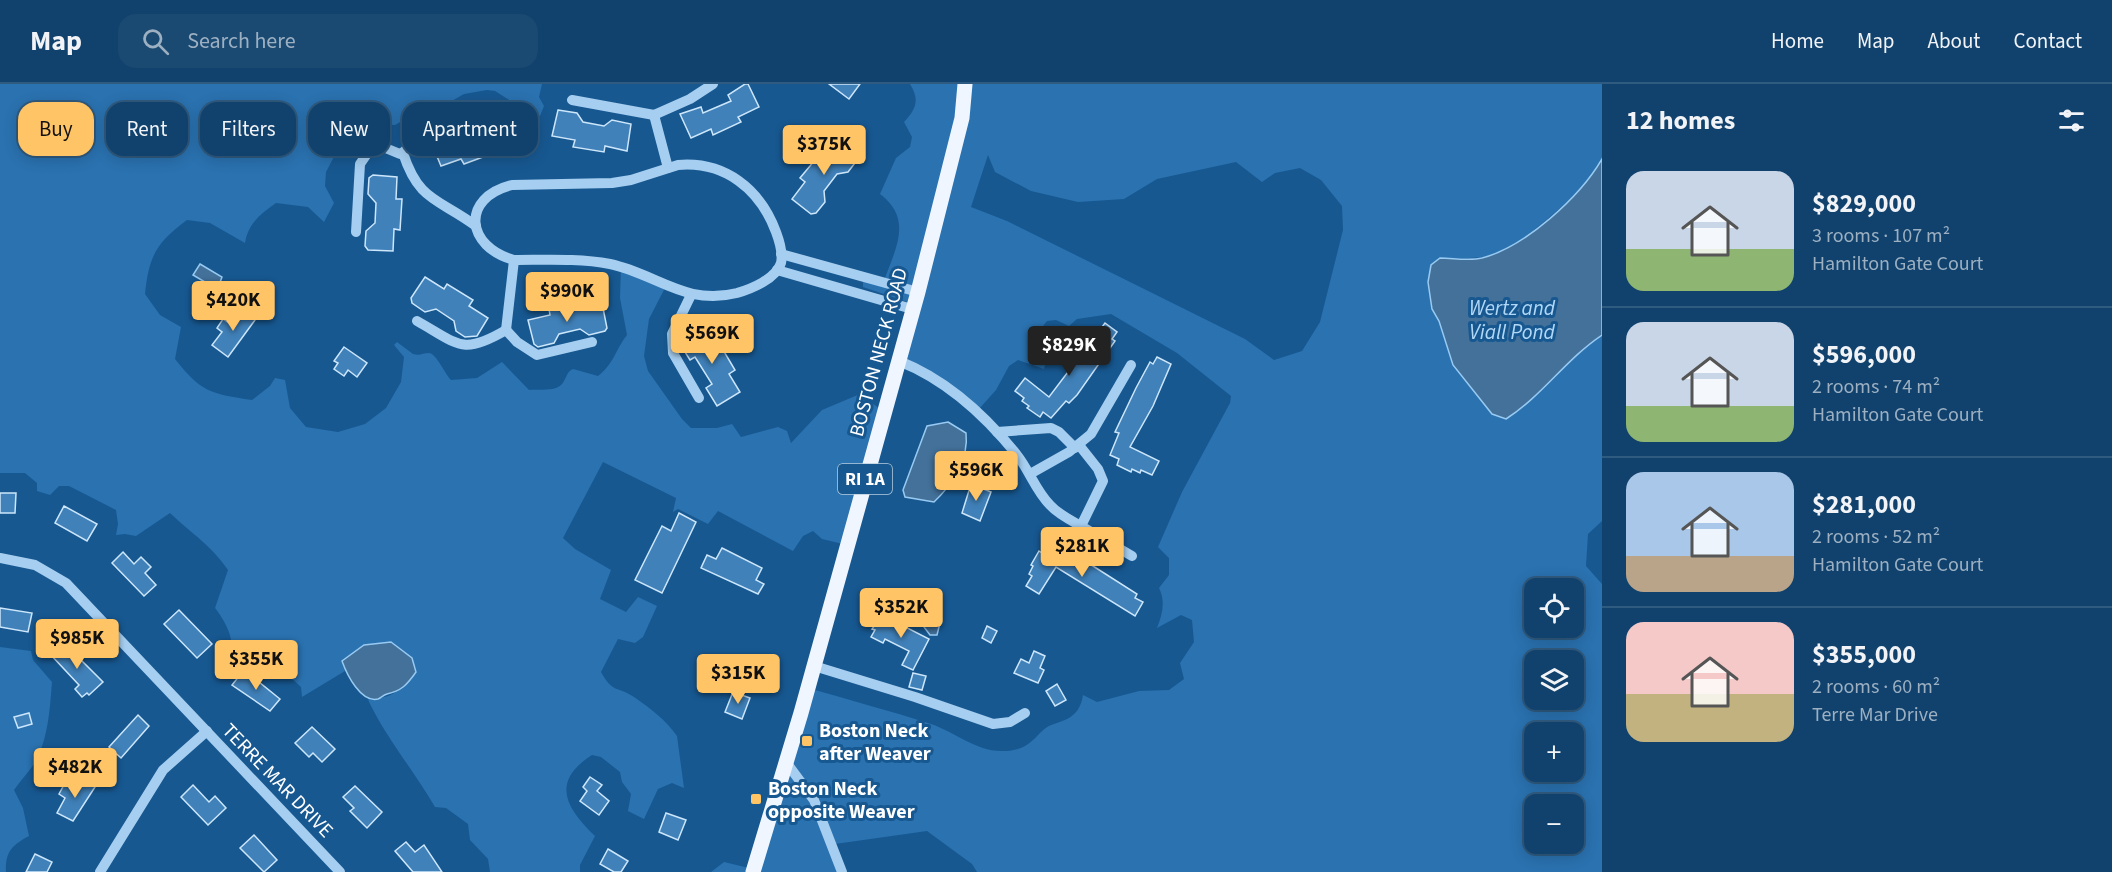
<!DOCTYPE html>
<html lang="en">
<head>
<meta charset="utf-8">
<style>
  body { margin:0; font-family:"Source Sans 3",sans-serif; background:#1a4972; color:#f1f3f6; height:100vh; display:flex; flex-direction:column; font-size:22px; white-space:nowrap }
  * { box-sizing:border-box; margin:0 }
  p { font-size:20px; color:#9cb0c2 }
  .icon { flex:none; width:33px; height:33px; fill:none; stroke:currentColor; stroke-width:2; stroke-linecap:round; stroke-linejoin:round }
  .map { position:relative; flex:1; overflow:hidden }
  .side { display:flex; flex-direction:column; background:#11426d; width:510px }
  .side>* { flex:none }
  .hud { position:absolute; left:18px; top:18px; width:570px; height:54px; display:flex; gap:12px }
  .controls { position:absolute; left:1524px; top:494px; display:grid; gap:12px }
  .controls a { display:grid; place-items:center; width:60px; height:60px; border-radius:12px; background:#11426d; box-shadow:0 3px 15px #0003,0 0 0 2px #305b80; font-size:30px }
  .price { position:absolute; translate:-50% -51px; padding:0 14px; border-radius:6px; background:#ffc465; color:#111; font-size:20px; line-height:39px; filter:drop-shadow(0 2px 3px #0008) }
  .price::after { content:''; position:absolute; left:50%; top:36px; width:18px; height:14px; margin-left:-9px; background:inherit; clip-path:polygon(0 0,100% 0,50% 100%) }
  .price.current { background:#222; color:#fff }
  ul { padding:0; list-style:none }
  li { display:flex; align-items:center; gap:18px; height:150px; padding:0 24px }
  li+li { border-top:2px solid #305b80 }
  li span { display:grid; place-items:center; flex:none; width:168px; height:120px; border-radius:18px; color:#555 }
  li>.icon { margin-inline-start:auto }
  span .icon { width:72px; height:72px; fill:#fffc; stroke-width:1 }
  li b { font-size:26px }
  h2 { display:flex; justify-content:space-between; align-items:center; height:72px; padding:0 24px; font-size:26px }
  .tag { padding:0 21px; border-radius:18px; background:#11426d; box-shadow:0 3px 15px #0003,0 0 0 2px #305b80; font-size:21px; line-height:54px }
  .tag.current { background:#ffc465; color:#111 }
  header { display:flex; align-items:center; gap:36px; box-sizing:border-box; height:84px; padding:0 30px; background:#11426d; border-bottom:2px solid #305b80 }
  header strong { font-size:28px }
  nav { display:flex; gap:33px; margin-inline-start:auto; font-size:21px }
  .search { width:420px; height:54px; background:#1a4972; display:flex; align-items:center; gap:15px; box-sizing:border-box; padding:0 21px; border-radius:18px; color:#9cb0c2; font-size:22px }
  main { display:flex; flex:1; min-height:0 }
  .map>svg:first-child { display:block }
</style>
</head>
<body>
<header>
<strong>Map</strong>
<div class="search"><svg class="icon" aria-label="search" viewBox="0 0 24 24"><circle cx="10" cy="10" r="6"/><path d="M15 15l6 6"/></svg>Search here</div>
<nav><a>Home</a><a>Map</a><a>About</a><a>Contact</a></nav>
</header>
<main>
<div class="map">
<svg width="1602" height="788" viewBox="0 0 1602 788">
  <rect width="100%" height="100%" fill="#175891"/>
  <g fill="#2a72b0" fill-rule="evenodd">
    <path d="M0,0h542l-3,13 5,9 -4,10 -14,5 -9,-16 -22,-14 -8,-1 -23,4 -21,12 -29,8 -19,11 -32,-2 -16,9 -21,40 -1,14 9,17 -10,19 -16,-15 -32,-4c-15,11 -28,20 -31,40l-35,-20 -23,-3c-31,23 -38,36 -42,74l15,21 21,12 -6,32c26,33 36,35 77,41l18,-14 5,-8 10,2 5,28 16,19 32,5 27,-8 21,-16 15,-26 3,-25 -10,-12 3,-3 16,12c7,2 10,-1 16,-1 7,0 16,21 22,27l26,-2 25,-16 27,28c9,-1 26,2 33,-6 5,-6 4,-12 11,-15l25,7c17,-14 16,-24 29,-41l-7,-37 1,-32 46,18 -18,35 -5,37 4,15 34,48 9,9h26l15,-4 9,13 37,-10 9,4 4,12 31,-33 38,-16 24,18 -37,133 -25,-6 -9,-8 -10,5 -10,15 -75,-40 -10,13 -30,-15 -5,3 3,-14 -73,-36 -40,76 12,11 36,21 -11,29 26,13 12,-15 19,9 -14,31 -8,6 -17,-4 -17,33c12,22 17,14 33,25 16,11 32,23 43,39l7,52 -12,-5 -14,6 -14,30 -16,-8 3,-17 -9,-12 -2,-10 -19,-15 -9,-2c-42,27 -26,53 3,81l-15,29v7h-90l-2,-13 -18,-19 -2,-16 -22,-16 -11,-1c-21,-36 -48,-68 -66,-105l-1,-4c20,3 37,-9 47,-26l-73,-11 3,10 -43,26 -1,-10c-18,-16 -42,-42 -67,-34l-3,-3c3,-14 -8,-32 -16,-42l13,-38c-17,-25 -36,-36 -58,-57l-34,23 -11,-2 -9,1 2,-11 -2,-14 -47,-24h-10l-9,9 -13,-4v-8l-12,-10h-25z"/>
    <path d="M910,0h692c0,23 0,51 0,74 -4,23 -77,82 -99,93 -20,9 -41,7 -63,7l-8,51 60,105 14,5c36,-23 60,-60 96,-84v186l-14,13 -2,32 16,18v288h-625l-5,-8 -45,-33 -92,13 7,28h-131l13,-10 29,7 55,-181c41,12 83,23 123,36 24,8 46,28 72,27 32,0 33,-22 51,-27 16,-5 26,-10 29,-29l14,7 42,-11 30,-1 15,-11 -4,-16 14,-21 -2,-22 -11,-5 -24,13c5,-13 9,-26 2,-40l10,-13v-17l-11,-11 24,-55 48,-89 1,-7 -54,-43 -66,-39 -34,5 -8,7 -13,-6 -9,1 -15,19 1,10 5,4 10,-1 -4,16 -26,-9 -9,6 -13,24 -17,19 -76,-47 13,-57 -53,-18v-6l22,-3c12,-32 27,-60 -5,-84l16,-36 14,-11 2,-10 -8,-15c12,-13 16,-22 6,-38zM988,71l7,17 36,19 47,11 46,-3 33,-20 79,-17 26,20 13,-9 25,-5 21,12 21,26 1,24 -23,92 -18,29 -28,9 -29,-21 -238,-118 -36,-14zM1534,504h40v39h-40zM1534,576h40v39h-40zM1534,648h40v39h-40zM1534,720h40v39h-40z"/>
    <path d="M0,563l31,4 2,9 19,22c-2,27 -4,59 -18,82 -6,9 -14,17 -20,26l9,18 6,28c-17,9 -24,16 -23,36h-6z"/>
  </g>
  <g fill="#43719a" stroke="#98caf2" stroke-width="1.5">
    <path d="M1602,75v176c-36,24 -60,61 -96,84l-14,-5 -39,-49 -14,-44 -7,-12 -4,-27 3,-17 9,-7c13,0 29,3 42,0 43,-11 98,-61 120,-99z"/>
    <polygon points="200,180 222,193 219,201 215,204 193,191"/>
    <path d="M948,338l18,11c3,26 -13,51 -32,69l-29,-5 -2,-7 24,-64z"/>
    <polygon points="925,529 936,534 940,539 937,551 930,551 921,539 920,532"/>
    <path d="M391,558l21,16 4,14c-9,13 -15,19 -29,22 -4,1 -6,4 -9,5 -17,4 -31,-24 -36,-38l22,-16z"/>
  </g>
  <g fill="#4081b9" stroke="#cce6fb" stroke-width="1.5">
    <polygon points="745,0 748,0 759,23 738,33 741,38 713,51 711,45 691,54 680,30 701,23 703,29 731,17 728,11"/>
    <polygon points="829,0 860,0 849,15"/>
    <polygon points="558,26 577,29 583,38 604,42 612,36 631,40 627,67 605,62 604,68 573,63 575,56 552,52"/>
    <polygon points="501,31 511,56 489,64 491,70 464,80 461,75 441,82 431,58 452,50 455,57 482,46 479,39"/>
    <polygon points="839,55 858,70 858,75 848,88 837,90 824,107 825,118 816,129 811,130 792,115 805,98 800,94 810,82 819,70 824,74"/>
    <polygon points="373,91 397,93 396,115 402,115 400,146 394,145 393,167 368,166 365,162 366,147 375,139 376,119 368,110 369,94"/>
    <polygon points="425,193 444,205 447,200 473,216 469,222 488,234 477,252 465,253 456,247 454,237 436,225 425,228 412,219 411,214"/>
    <polygon points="578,218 580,224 602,219 607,244 605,247 589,251 580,245 559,250 554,259 538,263 534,260 528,236 550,231 549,225"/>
    <polygon points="239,225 255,236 228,273 212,261 222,248 217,244 223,235 229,239"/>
    <polygon points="1105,239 1117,248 1112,255 1115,257 1077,311 1069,319 1066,317 1051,334 1043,328 1040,333 1027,324 1029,322 1022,317 1024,314 1015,307 1025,294 1049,313"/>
    <polygon points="702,244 713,262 719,259 735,286 729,290 740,308 717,322 706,304 712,300 695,273 690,276 680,260 680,257"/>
    <polygon points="344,263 367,279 357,293 348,286 344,292 334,285 338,279 334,277"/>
    <polygon points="1157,273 1171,280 1153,322 1130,363 1159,377 1152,391 1141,386 1140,389 1132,385 1131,388 1117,381 1119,375 1110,371 1119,349 1115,348 1136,304 1150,278 1153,280"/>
    <polygon points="971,400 991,408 980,437 962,429"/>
    <polygon points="0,409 16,409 15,429 0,429"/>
    <polygon points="64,422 97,440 87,457 55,439"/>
    <polygon points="679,429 696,438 662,509 635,496 662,442 671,447"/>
    <polygon points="1050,462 1070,474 1072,470 1082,475 1137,510 1135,514 1143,518 1135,532 1056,483 1039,510 1026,502 1032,492 1029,490 1033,482 1031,481 1039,467 1045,471"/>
    <polygon points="722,464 762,484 756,496 764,500 758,510 701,484 707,471 716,475"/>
    <polygon points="123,468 134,480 141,473 151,483 145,489 156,501 144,512 112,479"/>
    <polygon points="0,524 32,529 28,548 0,543"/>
    <polygon points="179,526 212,560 197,574 164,540"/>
    <polygon points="882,531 929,555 913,586 902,581 909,567 885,555 883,559 871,553 875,546 872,545"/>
    <polygon points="987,542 997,547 991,559 982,554"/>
    <polygon points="63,558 103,598 89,611 87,609 82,613 75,605 79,601 50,570"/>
    <polygon points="1034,567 1045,572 1040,584 1044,586 1038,599 1014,589 1021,575 1029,579"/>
    <polygon points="244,586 280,615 270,627 232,601"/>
    <polygon points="913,589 926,592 922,606 909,603"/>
    <polygon points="1057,600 1066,616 1055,622 1046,607"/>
    <polygon points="733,608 750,614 742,635 725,628"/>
    <polygon points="29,629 32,640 18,644 14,633"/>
    <polygon points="138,631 149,642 121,674 109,663"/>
    <polygon points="312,643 335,665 322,678 313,669 309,673 295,659"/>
    <polygon points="590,693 602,701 597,707 609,717 599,731 580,717 587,707 583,703"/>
    <polygon points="79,694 95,703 73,737 57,729 65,714 59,710 65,699 73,704"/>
    <polygon points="193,701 209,718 215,712 226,724 208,741 181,713"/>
    <polygon points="355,702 382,728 367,744 350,727 354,724 343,713"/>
    <polygon points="666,729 686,736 678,756 659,748"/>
    <polygon points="254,751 277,776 264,788 240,764"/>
    <polygon points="406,758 415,768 424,761 442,788 413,788 395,767"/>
    <polygon points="608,765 628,777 621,788 614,788 600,780"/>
    <polygon points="35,770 52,778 47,788 26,788"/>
  </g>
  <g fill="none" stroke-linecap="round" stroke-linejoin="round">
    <g stroke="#a6cef0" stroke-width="10">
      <polyline points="572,16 654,31 690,15 713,0"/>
      <polyline points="654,31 668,84"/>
      <path d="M403,69c16,49 35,45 73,73"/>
      <path d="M678,81c47,-4 82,24 98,67 3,8 7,22 5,31 -5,16 -30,26 -44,30 -52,13 -80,-19 -127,-29 -31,-6 -65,-4 -96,-4 -48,-13 -54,-62 -2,-75l100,-2 19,-3z"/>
      <path d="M356,148l4,-68 9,-13 14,-4 17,7c9,-4 9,-11 15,-17 15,-14 37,-13 55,-15"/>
      <polyline points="781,170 918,208"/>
      <polyline points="777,186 912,225"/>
      <polyline points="691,211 672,250 673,269 699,314"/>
      <path d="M417,237c41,23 45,35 89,9l11,12 20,13 55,-13"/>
      <polyline points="506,246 514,176"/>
      <path d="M899,277c48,19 86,54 118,94 12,15 19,36 33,50 8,9 20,15 31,21"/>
      <polyline points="997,348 1051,344 1059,348 1075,364"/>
      <polyline points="1079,361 1098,385 1103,397 1081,442 1132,472"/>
      <polyline points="1030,390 1069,368 1091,350 1131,281"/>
      <polyline points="0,474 35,481 66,499 340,788"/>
      <polyline points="814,582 915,613 993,640 1010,638 1025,629"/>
      <polyline points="786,678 814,716 842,788"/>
      <polyline points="100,788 163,686 207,647"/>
    </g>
    <polyline stroke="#eff6ff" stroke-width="15" points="753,788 801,629 918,208 962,34 965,0"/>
  </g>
  <g fill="#ffc465" stroke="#175891" stroke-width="2">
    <rect x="801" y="651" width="12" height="12" rx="3"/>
    <rect x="750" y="709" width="12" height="12" rx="3"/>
  </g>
  <g text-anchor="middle" stroke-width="6" stroke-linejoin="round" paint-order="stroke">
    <rect fill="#175891" stroke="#b9cdde" stroke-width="1.5" x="838" y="380" width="54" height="30" rx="4.5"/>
    <g font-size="18" font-weight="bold" fill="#fff">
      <text x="865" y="401">RI 1A</text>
    </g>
    <g font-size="20" fill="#fff" stroke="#175891">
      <text transform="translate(878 268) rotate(-75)" y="7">BOSTON NECK ROAD</text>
      <text transform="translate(278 696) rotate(46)" y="7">TERRE MAR DRIVE</text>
    </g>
    <g font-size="20" font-weight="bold" fill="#fff" stroke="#175891" text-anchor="start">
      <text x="819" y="653">Boston Neck<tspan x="819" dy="23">after Weaver</tspan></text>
      <text x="768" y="711">Boston Neck<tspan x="768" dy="23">opposite Weaver</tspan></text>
    </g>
    <g font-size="21" font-style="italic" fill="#b2d8f7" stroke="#175891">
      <text x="1512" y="231">Wertz and<tspan x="1512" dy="24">Viall Pond</tspan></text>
    </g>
  </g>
</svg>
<div class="controls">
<a><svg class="icon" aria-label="locate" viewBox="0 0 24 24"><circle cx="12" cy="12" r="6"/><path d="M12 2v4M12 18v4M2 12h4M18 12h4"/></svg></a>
<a><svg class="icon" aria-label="layers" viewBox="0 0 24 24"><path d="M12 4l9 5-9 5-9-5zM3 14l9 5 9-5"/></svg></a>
<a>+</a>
<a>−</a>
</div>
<b class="price" style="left:824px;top:92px">$375K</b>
<b class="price" style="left:567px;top:239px">$990K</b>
<b class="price" style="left:233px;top:248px">$420K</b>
<b class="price" style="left:712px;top:281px">$569K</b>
<b class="price current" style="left:1069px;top:293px">$829K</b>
<b class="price" style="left:976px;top:418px">$596K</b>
<b class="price" style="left:1082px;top:494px">$281K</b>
<b class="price" style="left:901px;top:555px">$352K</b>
<b class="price" style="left:77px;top:586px">$985K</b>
<b class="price" style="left:256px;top:607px">$355K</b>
<b class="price" style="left:738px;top:621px">$315K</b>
<b class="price" style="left:75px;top:715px">$482K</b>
<div class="hud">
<a class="tag current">Buy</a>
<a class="tag">Rent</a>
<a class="tag">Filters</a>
<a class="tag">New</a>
<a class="tag">Apartment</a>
</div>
</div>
<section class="side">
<h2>12 homes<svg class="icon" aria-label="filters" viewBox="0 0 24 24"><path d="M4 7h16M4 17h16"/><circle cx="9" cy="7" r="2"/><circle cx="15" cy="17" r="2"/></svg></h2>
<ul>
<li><span style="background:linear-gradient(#c9d6e8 65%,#8fb573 0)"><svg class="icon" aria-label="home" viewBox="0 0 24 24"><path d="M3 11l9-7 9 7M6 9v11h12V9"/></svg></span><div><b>$829,000</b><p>3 rooms · 107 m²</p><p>Hamilton Gate Court</p></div></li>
<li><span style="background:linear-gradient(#c9d6e8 70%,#8fb573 0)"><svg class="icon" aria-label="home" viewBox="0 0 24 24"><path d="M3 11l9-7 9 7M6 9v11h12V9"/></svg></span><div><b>$596,000</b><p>2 rooms · 74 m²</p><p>Hamilton Gate Court</p></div></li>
<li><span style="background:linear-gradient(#a9c7e8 70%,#b9a48a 0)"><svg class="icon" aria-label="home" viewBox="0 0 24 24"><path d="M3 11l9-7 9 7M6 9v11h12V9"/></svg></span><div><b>$281,000</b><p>2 rooms · 52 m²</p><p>Hamilton Gate Court</p></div></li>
<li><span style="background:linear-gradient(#f6c9c9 60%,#c2b280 0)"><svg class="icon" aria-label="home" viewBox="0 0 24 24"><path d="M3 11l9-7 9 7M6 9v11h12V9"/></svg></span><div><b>$355,000</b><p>2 rooms · 60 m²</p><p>Terre Mar Drive</p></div></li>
</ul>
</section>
</main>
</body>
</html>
